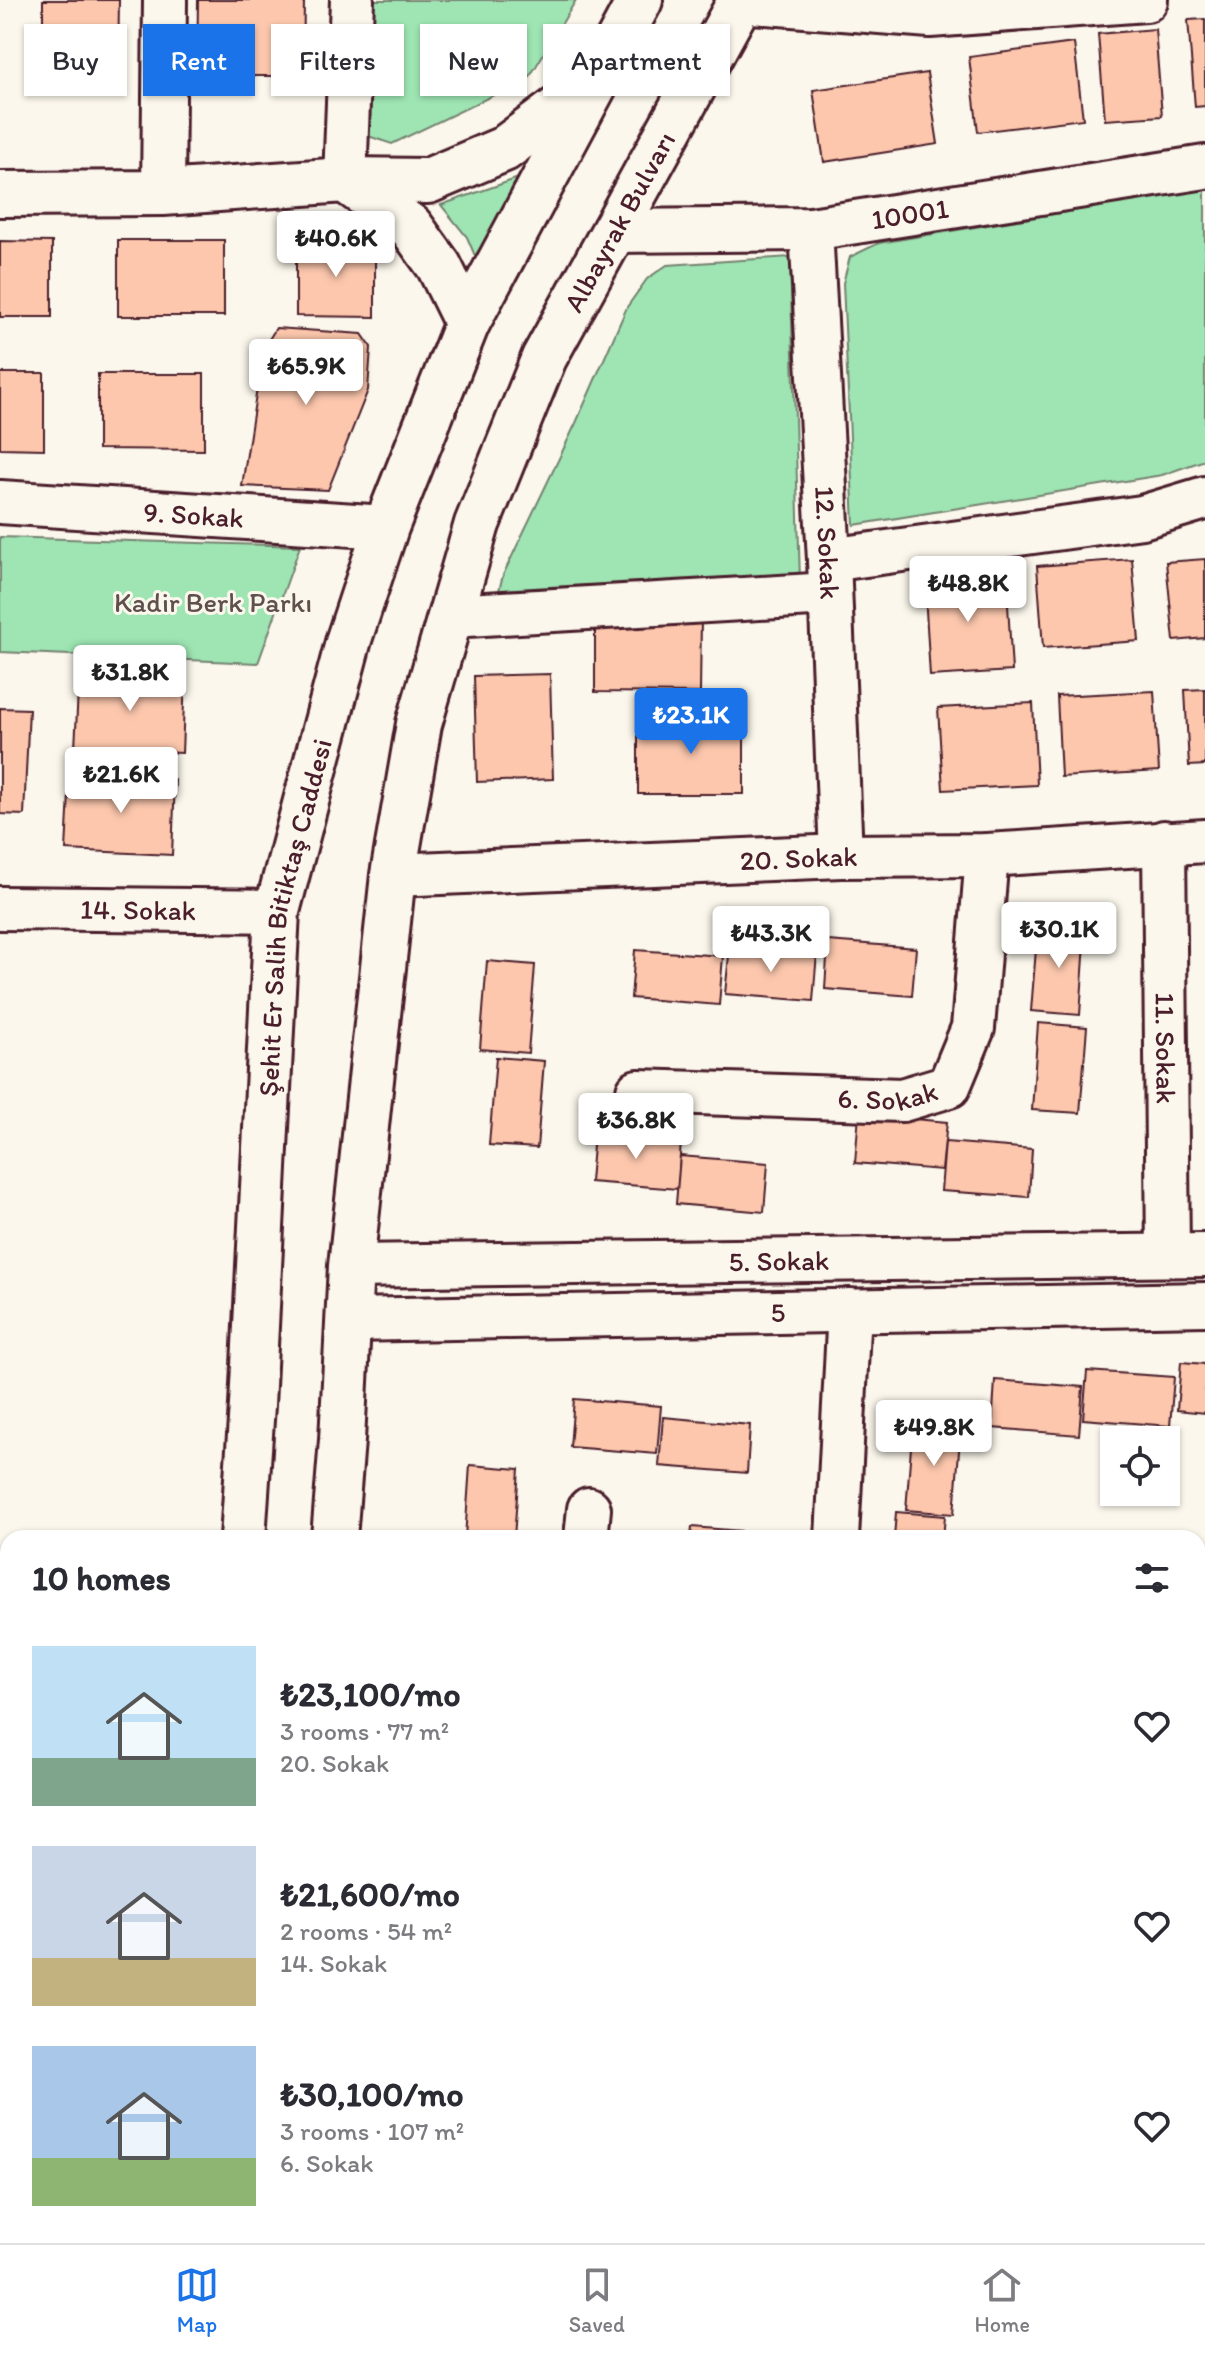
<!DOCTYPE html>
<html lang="en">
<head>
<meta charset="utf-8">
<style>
  body { margin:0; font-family:Itim,sans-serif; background:#f2f2f3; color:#2b2b33; height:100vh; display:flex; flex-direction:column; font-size:30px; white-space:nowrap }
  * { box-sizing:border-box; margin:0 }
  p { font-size:26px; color:#7c7c81 }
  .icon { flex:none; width:44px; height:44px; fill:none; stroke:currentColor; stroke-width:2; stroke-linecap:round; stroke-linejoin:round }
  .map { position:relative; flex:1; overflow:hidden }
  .details { position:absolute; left:0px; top:1530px; width:1206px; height:714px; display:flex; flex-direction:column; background:#fff; border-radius:24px 24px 0 0; box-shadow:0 2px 6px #0004 }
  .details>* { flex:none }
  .top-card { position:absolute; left:24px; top:24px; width:800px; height:72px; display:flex; gap:16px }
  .fabs { position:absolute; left:1100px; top:1426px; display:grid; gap:16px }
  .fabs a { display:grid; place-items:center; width:80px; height:80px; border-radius:0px; background:#fff; box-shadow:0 2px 6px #0004; font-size:40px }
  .price { position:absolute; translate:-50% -68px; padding:0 18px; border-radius:8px; background:#fff; color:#222; font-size:26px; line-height:52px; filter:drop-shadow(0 2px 4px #0008) }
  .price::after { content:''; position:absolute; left:50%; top:48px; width:24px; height:18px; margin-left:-12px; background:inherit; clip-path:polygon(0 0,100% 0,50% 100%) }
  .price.active { background:#1a73e8; color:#fff }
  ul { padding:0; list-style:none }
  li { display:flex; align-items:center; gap:24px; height:200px; padding:0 32px }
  li span { display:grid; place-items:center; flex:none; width:224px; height:160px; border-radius:0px; color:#555 }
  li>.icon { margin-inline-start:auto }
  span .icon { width:96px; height:96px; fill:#fffc; stroke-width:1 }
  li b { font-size:34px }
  h2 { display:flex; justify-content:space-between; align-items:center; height:96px; padding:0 32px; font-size:34px }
  .chip { padding:0 28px; border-radius:0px; background:#fff; box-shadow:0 2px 6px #0004; font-size:28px; line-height:72px }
  .chip.active { background:#1a73e8; color:#fff }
  .tabs { display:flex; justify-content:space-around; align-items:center; height:112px; border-top:2px solid #e1e1e2; background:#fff; font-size:22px; color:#7c7c81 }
  .tabs a { display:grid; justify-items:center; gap:4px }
  .tabs .active { color:#1a73e8 }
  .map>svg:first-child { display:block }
</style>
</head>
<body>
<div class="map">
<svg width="1205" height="2243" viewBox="0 0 1205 2243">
  <rect width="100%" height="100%" fill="#fbf7ec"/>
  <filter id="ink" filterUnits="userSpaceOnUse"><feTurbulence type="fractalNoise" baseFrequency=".0125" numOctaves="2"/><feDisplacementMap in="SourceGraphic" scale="16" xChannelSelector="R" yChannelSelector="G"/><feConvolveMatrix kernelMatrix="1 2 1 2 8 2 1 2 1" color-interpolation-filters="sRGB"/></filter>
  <g filter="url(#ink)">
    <g fill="#9ee5b3" stroke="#74826f" stroke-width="2">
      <polygon points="368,0 576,0 529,78 392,144 365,135"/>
      <polygon points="530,174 475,256 467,237 441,205"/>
      <polygon points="1205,189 1205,460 1162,475 854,525 843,283 850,257 879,243"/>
      <polygon points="790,257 800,580 497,598 503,575 576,423 627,307 647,279 667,265"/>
      <polygon points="0,537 300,546 258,663 0,652"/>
    </g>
    <g fill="#fcc7ad" stroke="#4a1f2b" stroke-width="2">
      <polygon points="43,0 119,0 118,73 43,73"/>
      <polygon points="198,0 304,0 303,76 197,76"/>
      <polygon points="1205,19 1205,106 1195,107 1188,20"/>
      <polygon points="1155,29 1162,116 1105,120 1098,34"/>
      <polygon points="1074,43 1083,119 978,132 969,57"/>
      <polygon points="927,73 938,144 824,162 813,90"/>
      <rect x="118" y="240" width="106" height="76"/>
      <polygon points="0,241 52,242 52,317 0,317"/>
      <polygon points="296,241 375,242 375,317 296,316"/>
      <polygon points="276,328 362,334 371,347 368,390 328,490 242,486 263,349"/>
      <polygon points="0,373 44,373 44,449 0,448"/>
      <polygon points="98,374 204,374 204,450 98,449"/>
      <polygon points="1132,559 1139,641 1043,648 1037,566"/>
      <polygon points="1205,559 1205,638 1174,641 1166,562"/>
      <polygon points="1006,572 1012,671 930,676 924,577"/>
      <polygon points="595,617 701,617 700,693 595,692"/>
      <polygon points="79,672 185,677 182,753 75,748"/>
      <polygon points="550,674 553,779 477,782 474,676"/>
      <polygon points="1205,689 1205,765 1189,766 1185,690"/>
      <polygon points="1154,691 1159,771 1061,777 1057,696"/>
      <polygon points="1033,703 1037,785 943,790 938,708"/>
      <polygon points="0,708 29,709 24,815 0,814"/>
      <rect x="638" y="719" width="106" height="75"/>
      <polygon points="70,775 175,780 172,855 66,850"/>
      <polygon points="1038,924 1086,928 1080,1015 1031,1011"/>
      <polygon points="828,941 916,948 912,996 825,989"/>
      <polygon points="730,946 817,953 813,1001 725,994"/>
      <polygon points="635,950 723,956 719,1005 631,998"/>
      <polygon points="487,961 535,965 528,1053 480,1049"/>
      <polygon points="1038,1023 1087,1027 1080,1113 1032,1110"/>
      <polygon points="496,1057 544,1061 537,1148 489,1145"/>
      <polygon points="859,1114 947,1122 942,1170 855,1163"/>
      <polygon points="594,1133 681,1140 678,1189 590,1182"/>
      <polygon points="945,1142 1032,1149 1029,1197 941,1191"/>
      <polygon points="680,1156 768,1163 764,1212 676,1204"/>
      <polygon points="1181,1362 1205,1364 1205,1413 1177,1410"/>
      <polygon points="1087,1371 1174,1377 1170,1426 1083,1419"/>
      <polygon points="995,1380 1083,1387 1079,1435 992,1428"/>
      <polygon points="574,1399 661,1406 657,1454 570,1447"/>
      <polygon points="663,1417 750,1425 747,1473 659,1466"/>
      <polygon points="913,1422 961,1426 954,1514 906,1510"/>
      <polygon points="470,1465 519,1469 514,1538 465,1538"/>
      <polygon points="896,1512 945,1516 943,1538 894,1538"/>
      <polygon points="692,1527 741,1531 740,1538 691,1538"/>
      <polygon points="1198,1824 1205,1824 1205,1912 1198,1911"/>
      <polygon points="1198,1918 1205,1918 1202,2006 1198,2005"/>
      <polygon points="1198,2068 1205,2069 1205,2118 1198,2117"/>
      <polygon points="569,2236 658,2236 657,2243 569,2243"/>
      <polygon points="661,2236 749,2236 748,2243 660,2243"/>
      <polygon points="755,2237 837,2243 754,2243"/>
    </g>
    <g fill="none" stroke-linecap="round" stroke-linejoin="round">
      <g stroke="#4a1f2b" stroke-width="28">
        <polyline id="lane" points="0,2207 8,2204"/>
      </g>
      <g stroke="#4a1f2b" stroke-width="48">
        <g id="street">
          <polyline points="740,1 930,16 1146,0"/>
          <polyline points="345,180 352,0"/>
          <polyline points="163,193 165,0"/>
          <path id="s1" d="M811,229l18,331 12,296"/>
          <path id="s2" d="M613,231l198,-2 394,-62"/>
          <path id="s3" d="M0,502l386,25"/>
          <polyline points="829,560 1142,517 1205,498"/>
          <polyline points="450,616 830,594"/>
          <path id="s4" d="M1164,842l4,413"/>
          <path id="s5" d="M393,875l448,-19 146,-1 218,-14"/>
          <path id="s6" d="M0,908l277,3"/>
          <path id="s7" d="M638,1091l264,9 47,-14 24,-58 14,-173"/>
          <path id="s8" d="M351,1266l854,-11"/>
          <path id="s9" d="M350,1320l855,-16"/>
          <polyline points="586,1538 589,1509"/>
          <polyline points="837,1538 849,1310"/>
          <polyline points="1198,1736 1205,1736"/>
          <polyline points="0,1914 8,1915"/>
          <polyline points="1198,2163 1205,2164"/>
          <polyline points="518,2243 518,2236"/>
        </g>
      </g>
      <g stroke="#4a1f2b" stroke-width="50">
        <g id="secondary">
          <polyline points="345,180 411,227 439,266 467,323"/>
          <polyline points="0,194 163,193 345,180 428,181 504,149 594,82"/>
        </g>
      </g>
      <g stroke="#4a1f2b" stroke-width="50">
        <g id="primary">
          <path id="s10" d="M243,1538l9,-133 25,-494 72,-272 37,-112 81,-204 173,-323"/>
          <path id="s11" d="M334,1538l8,-98 9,-174 42,-391 26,-151 58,-200 67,-166 197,-358"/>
          <polyline points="336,2236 341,2243"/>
          <polyline points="127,2243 133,2236"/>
          <polyline points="197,2243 197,2236"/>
          <polyline points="277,2243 277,2236"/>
        </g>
      </g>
      <use href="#lane" stroke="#fbf7ec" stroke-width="22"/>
      <use href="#street" stroke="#fbf7ec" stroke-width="42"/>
      <use href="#secondary" stroke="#fbf7ec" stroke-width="44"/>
      <use href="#primary" stroke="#fbf7ec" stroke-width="44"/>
    </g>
  </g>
  <g text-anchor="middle" stroke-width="6" stroke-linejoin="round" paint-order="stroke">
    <g font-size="28" fill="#4a1f2b" stroke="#fbf7ec">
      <text dy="10" stroke="none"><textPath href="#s2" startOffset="298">10001</textPath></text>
      <text dy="10" stroke="none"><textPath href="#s11" startOffset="1362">Albayrak Bulvarı</textPath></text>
      <text dy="10" stroke="none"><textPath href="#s3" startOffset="194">9. Sokak</textPath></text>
      <text dy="10" stroke="none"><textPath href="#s1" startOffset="314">12. Sokak</textPath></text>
      <text dy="10" stroke="none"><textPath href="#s5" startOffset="406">20. Sokak</textPath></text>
      <text dy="10" stroke="none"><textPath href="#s6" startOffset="138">14. Sokak</textPath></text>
      <text dy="10" stroke="none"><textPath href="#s10" startOffset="624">Şehit Er Salih Bitiktaş Caddesi</textPath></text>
      <text dy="10" stroke="none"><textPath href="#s4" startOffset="206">11. Sokak</textPath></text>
      <text dy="10" stroke="none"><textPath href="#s7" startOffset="250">6. Sokak</textPath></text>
      <text dy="10" stroke="none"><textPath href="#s8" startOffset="428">5. Sokak</textPath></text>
      <text dy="10" stroke="none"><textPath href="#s9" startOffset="428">5</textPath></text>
    </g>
    <g font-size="28" fill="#5f504d" stroke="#fbf7ec">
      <text x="213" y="612">Kadir Berk Parkı</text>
    </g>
  </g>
</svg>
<div class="fabs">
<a><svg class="icon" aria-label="locate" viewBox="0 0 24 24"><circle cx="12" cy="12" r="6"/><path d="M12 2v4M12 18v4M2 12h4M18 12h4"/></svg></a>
</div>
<b class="price" style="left:336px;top:279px">₺40.6K</b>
<b class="price" style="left:306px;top:407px">₺65.9K</b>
<b class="price" style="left:968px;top:624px">₺48.8K</b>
<b class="price" style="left:130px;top:713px">₺31.8K</b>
<b class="price active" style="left:691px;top:756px">₺23.1K</b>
<b class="price" style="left:121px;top:815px">₺21.6K</b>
<b class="price" style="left:1059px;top:970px">₺30.1K</b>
<b class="price" style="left:771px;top:974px">₺43.3K</b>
<b class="price" style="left:636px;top:1161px">₺36.8K</b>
<b class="price" style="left:934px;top:1468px">₺49.8K</b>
<div class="top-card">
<a class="chip">Buy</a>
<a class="chip active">Rent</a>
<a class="chip">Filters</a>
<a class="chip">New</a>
<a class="chip">Apartment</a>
</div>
<section class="details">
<h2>10 homes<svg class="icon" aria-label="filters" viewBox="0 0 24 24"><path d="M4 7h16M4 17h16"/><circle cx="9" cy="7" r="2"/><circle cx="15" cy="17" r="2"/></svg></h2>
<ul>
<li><span style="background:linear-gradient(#bfe0f5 70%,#7fa58c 0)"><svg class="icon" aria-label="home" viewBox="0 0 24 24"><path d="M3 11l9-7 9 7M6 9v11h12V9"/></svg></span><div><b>₺23,100/mo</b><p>3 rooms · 77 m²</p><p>20. Sokak</p></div><svg class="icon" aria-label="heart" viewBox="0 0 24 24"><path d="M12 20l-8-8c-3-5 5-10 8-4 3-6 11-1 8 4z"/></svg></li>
<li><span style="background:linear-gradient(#c9d6e8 70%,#c2b280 0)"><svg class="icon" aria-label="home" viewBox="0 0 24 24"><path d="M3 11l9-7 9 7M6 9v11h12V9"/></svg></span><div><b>₺21,600/mo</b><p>2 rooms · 54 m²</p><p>14. Sokak</p></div><svg class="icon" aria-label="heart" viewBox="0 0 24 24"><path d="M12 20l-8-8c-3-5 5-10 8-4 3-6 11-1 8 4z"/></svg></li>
<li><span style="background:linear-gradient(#a9c7e8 70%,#8fb573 0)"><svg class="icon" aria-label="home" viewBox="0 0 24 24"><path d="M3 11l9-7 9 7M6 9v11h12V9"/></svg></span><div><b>₺30,100/mo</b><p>3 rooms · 107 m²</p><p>6. Sokak</p></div><svg class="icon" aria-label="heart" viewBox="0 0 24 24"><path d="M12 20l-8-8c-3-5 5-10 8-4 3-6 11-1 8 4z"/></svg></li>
</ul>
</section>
</div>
<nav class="tabs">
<a class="active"><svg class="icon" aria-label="map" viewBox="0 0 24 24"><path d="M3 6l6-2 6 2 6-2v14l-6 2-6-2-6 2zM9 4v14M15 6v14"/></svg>Map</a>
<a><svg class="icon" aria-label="saved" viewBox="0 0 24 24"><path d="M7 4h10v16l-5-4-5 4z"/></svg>Saved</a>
<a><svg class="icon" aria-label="home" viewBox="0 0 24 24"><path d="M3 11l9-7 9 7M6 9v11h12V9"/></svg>Home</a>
</nav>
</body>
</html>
